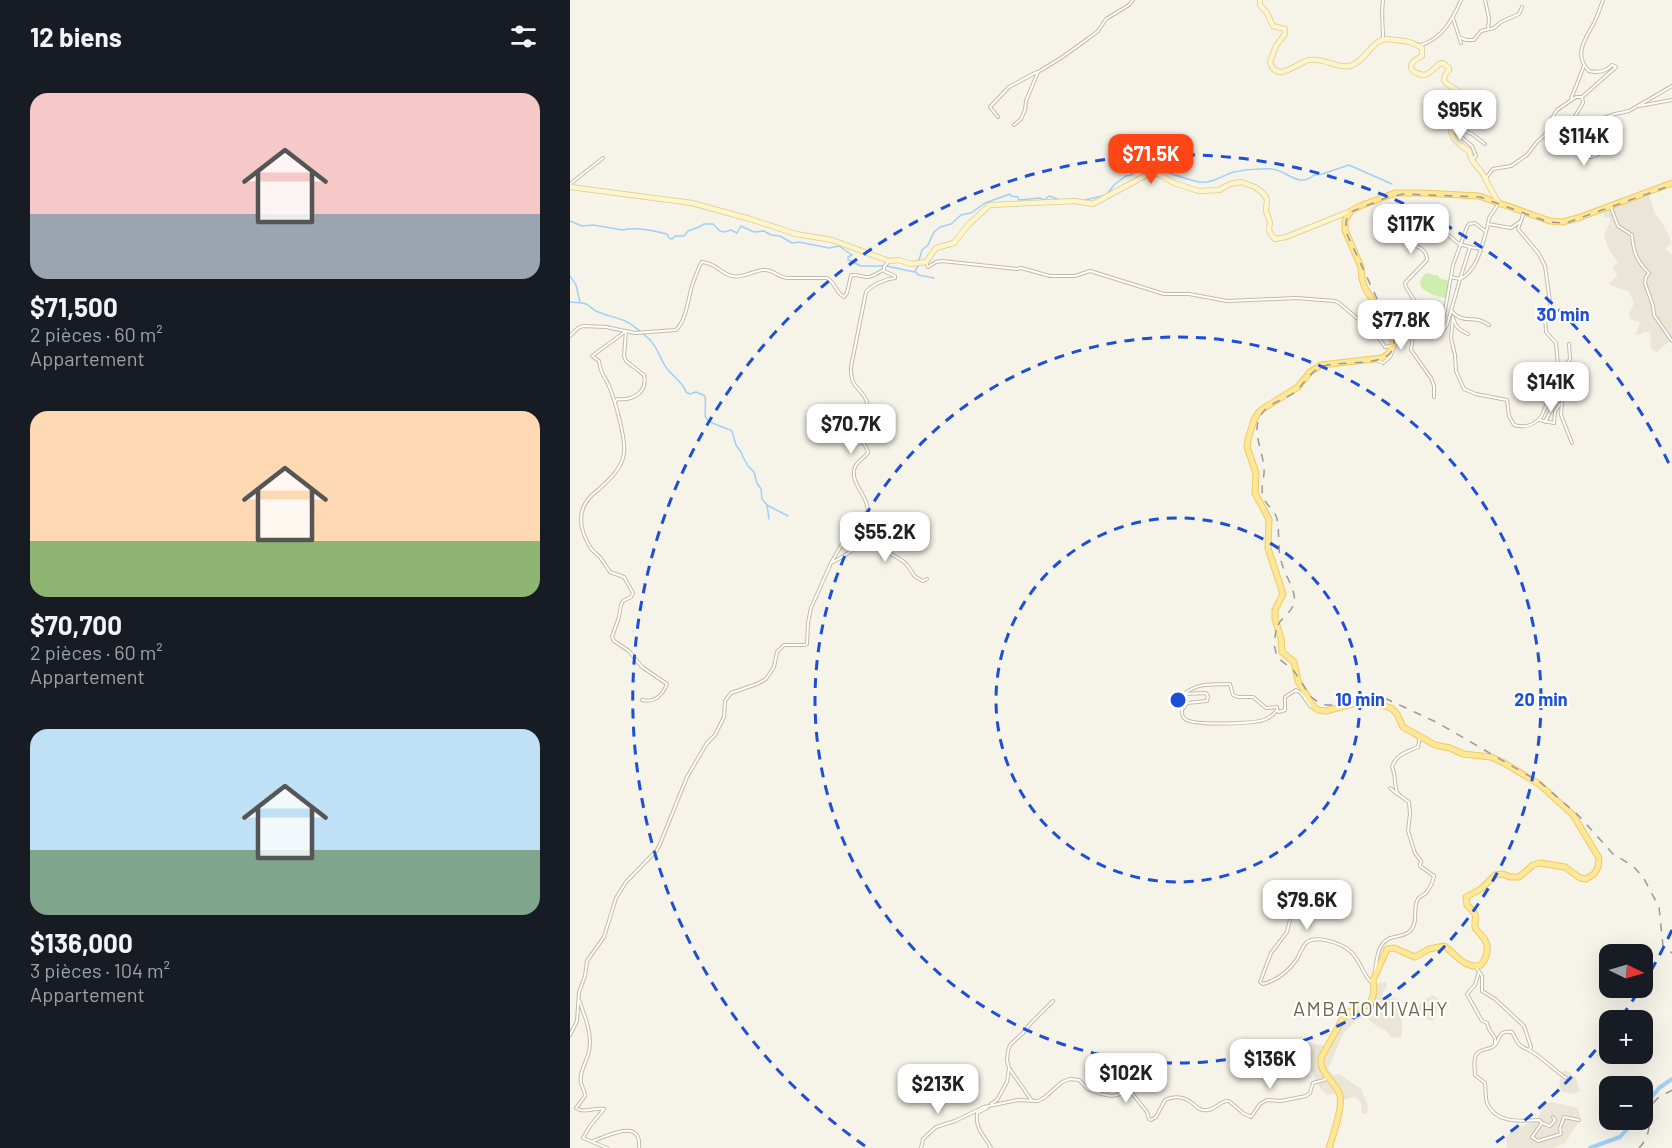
<!DOCTYPE html>
<html lang="fr">
<head>
<meta charset="utf-8">
<style>
  body { margin:0; font-family:Barlow,sans-serif; background:#242831; color:#f1f3f6; height:100vh; display:flex; flex-direction:column; font-size:22px; white-space:nowrap }
  * { box-sizing:border-box; margin:0 }
  p { font-size:20px; color:#9ea1a6 }
  .icon { flex:none; width:33px; height:33px; fill:none; stroke:currentColor; stroke-width:2; stroke-linecap:round; stroke-linejoin:round }
  .map { position:relative; flex:1; overflow:hidden }
  .sheet { display:flex; flex-direction:column; background:#171b24; width:570px }
  .sheet>* { flex:none }
  .needle { width:39px; rotate:95deg }
  .controls { position:absolute; left:1029px; top:944px; display:grid; gap:12px }
  .controls a { display:grid; place-items:center; width:54px; height:54px; border-radius:12px; background:#171b24; box-shadow:0 6px 24px #0002; font-size:30px }
  .price { position:absolute; translate:-50% -51px; padding:0 14px; border-radius:12px; background:#fff; color:#222; font-size:20px; line-height:39px; filter:drop-shadow(0 2px 3px #0008) }
  .price::after { content:''; position:absolute; left:50%; top:36px; width:18px; height:14px; margin-left:-9px; background:inherit; clip-path:polygon(0 0,100% 0,50% 100%) }
  .price.on { background:#ff4617; color:#fff }
  ul { padding:0; list-style:none }
  li { display:grid; align-content:center; gap:12px; height:318px; padding:0 30px }
  li span { display:grid; place-items:center; height:186px; border-radius:18px; color:#555 }
  li>.icon { margin-inline-start:auto }
  span .icon { width:108px; height:108px; fill:#fffc; stroke-width:1 }
  li b { font-size:26px }
  h2 { display:flex; justify-content:space-between; align-items:center; height:72px; padding:0 30px; font-size:26px }
  main { display:flex; flex:1; min-height:0 }
  .map>svg:first-child { display:block }
</style>
</head>
<body>
<main>
<section class="sheet">
<h2>12 biens<svg class="icon" aria-label="filters" viewBox="0 0 24 24"><path d="M4 7h16M4 17h16"/><circle cx="9" cy="7" r="2"/><circle cx="15" cy="17" r="2"/></svg></h2>
<ul>
<li><span style="background:linear-gradient(#f6c9c9 65%,#9aa5b1 0)"><svg class="icon" aria-label="home" viewBox="0 0 24 24"><path d="M3 11l9-7 9 7M6 9v11h12V9"/></svg></span><div><b>$71,500</b><p>2 pièces · 60 m²</p><p>Appartement</p></div></li>
<li><span style="background:linear-gradient(#ffd9b3 70%,#8fb573 0)"><svg class="icon" aria-label="home" viewBox="0 0 24 24"><path d="M3 11l9-7 9 7M6 9v11h12V9"/></svg></span><div><b>$70,700</b><p>2 pièces · 60 m²</p><p>Appartement</p></div></li>
<li><span style="background:linear-gradient(#bfe0f5 65%,#7fa58c 0)"><svg class="icon" aria-label="home" viewBox="0 0 24 24"><path d="M3 11l9-7 9 7M6 9v11h12V9"/></svg></span><div><b>$136,000</b><p>3 pièces · 104 m²</p><p>Appartement</p></div></li>
</ul>
</section>
<div class="map">
<svg width="1102" height="1148" viewBox="0 0 1102 1148">
  <rect width="100%" height="100%" fill="#f6f3e9"/>
  <g fill="#eae5d7">
    <polygon points="1079,194 1084,212 1092,222 1102,243 1096,248 1099,253 1102,254 1102,339 1087,352 1083,351 1080,346 1081,336 1079,332 1074,332 1069,335 1066,334 1070,322 1060,319 1059,314 1064,303 1059,292 1039,284 1046,277 1047,273 1042,267 1048,263 1039,250 1034,235 1040,222 1040,218 1035,217 1033,211"/>
    <polygon points="816,982 817,987 814,990 812,997 816,1000 823,997 832,1001 832,1035 829,1038 821,1037 816,1031 805,1025 795,1016 786,1020 773,1034 758,1069 763,1075 769,1074 791,1089 798,1105 797,1114 792,1113 791,1103 785,1096 771,1101 768,1092 758,1095 750,1088 737,1061 739,1042 748,1045 757,1045 778,1011 799,1003 804,986 809,983"/>
    <polygon points="864,995 870,1002 863,1021 850,1016 846,1010 849,1005 856,999"/>
    <polygon points="996,1070 1006,1078 1010,1091 1005,1094 992,1092 989,1085 992,1072"/>
    <polygon points="981,1102 1008,1108 1010,1116 1009,1122 995,1143 982,1148 937,1148 936,1140 940,1131 967,1120 974,1105"/>
  </g>
  <path fill="#ceedaf" d="M856,273l13,3v2l10,3 -3,17c-13,-2 -37,-10 -20,-25z"/>
  <g fill="none" stroke-linecap="round" stroke-linejoin="round">
    <g stroke="#a1cff7" stroke-width="1.5">
      <path d="M515,200l21,-5 9,-11 11,-8 5,-1 8,-8 6,-2c17,5 35,13 54,17 13,2 24,-7 35,-10 7,-2 31,-4 38,-3 15,1 26,20 42,6l8,-1 27,-9 43,19"/>
      <path d="M0,221l12,5 11,-1 30,5c11,-3 32,1 44,4l2,4 3,1 3,-3h9l4,-5 11,-4 5,-3h9l7,7 4,1 7,-2 6,3 4,-7 13,6 10,-1 7,4 9,1 12,7 7,-1 30,6 10,-2 13,9 -4,2v3l13,6h26l27,6 5,-7"/>
      <polyline points="349,260 352,250 358,245 364,232 370,227 381,224 391,215 401,213 415,203 440,194 441,196 448,197 449,200 470,198 474,200 479,196 490,200"/>
      <polyline points="346,272 348,275 364,278"/>
      <polyline points="0,276 6,285 10,302"/>
      <path d="M0,302c6,1 13,0 18,3 3,2 5,5 8,6 10,5 22,6 31,11 7,3 17,13 22,17 10,9 11,23 20,32 6,7 15,13 17,21l4,2 6,-2 9,4c1,4 0,18 0,20 4,9 19,10 27,15l4,14 5,7 2,5 5,9 6,6 3,11 4,6 1,10 5,6 21,11"/>
      <polyline points="197,505 199,519"/>
    </g>
    <g stroke="#a1cff7" stroke-width="4">
      <polyline points="1072,1109 1089,1088 1102,1079"/>
      <polyline points="1020,1148 1050,1137 1066,1119"/>
    </g>
    <g stroke="#c3bbaa" stroke-width="4">
      <g id="street">
        <polyline points="915,0 919,18 918,29"/>
        <polyline points="883,18 891,43"/>
        <polyline points="889,37 896,40 904,40 911,31 924,28 931,22 949,14 952,7"/>
        <path d="M813,39c0,-14 -2,-25 0,-39"/>
        <path d="M851,45c21,-6 32,-26 40,-45"/>
        <path d="M1012,97l34,-30 -4,-2c-6,7 -14,8 -23,6 -16,-16 -4,-32 5,-48 4,-8 6,-15 9,-23"/>
        <polyline points="1001,99 1014,66"/>
        <polyline points="1069,106 1102,100"/>
        <polyline points="428,117 420,107 439,87 467,72"/>
        <polyline points="882,121 883,130 902,146 906,156 903,159"/>
        <polyline points="444,125 451,119 455,110 456,101 468,72 491,58 519,38 528,31 536,19 559,5 563,0"/>
        <polyline points="883,126 902,134 915,144"/>
        <path d="M915,179l8,-10 18,-3 16,-11 10,-13 11,-10 2,-11 7,-11 19,-13h6l1,6 -9,15 -3,11 3,6 11,9 -1,9 3,4h5l21,-10 2,-3v-2c-7,-3 -15,0 -22,-4l1,-8 4,-8 3,-3 14,-5 14,-3 43,-25"/>
        <polyline points="0,184 33,158"/>
        <path d="M1041,208l7,18 14,9c1,16 5,27 17,38l-3,4 -1,6 8,23 1,9 18,26"/>
        <path d="M840,214c-5,3 -6,6 -8,12 -9,27 24,11 25,34l-22,23 1,4 13,21 -5,7"/>
        <polyline points="833,223 876,233 889,244 900,247"/>
        <polyline points="918,224 919,218 929,203"/>
        <polyline points="356,262 358,267 366,262 372,261 447,269 451,268 480,276 505,276 520,271 594,294 619,294 657,301 726,298 765,301 769,303 806,334 815,347 820,346"/>
        <polyline points="881,277 890,279 900,247 911,249"/>
        <path d="M881,311c15,15 21,2 38,14"/>
        <path d="M883,317l-2,21 4,17 1,16 8,18 12,5 31,6 2,16 5,9c11,3 19,1 27,-8l20,-44 -3,-8 -2,-22 -10,-11 -1,-16 6,-7 -6,-43 -6,-12 -21,-25 3,-8"/>
        <path d="M884,320c1,7 7,11 14,14"/>
        <path d="M56,331l-34,25 7,5c2,15 5,13 10,25 6,14 17,53 15,67 -2,16 -15,27 -26,37 -21,15 -21,35 -8,57 3,5 9,8 12,13 3,4 5,8 8,12l14,5 9,16 -2,4 -8,4 -2,4 -2,12 -7,20 2,4 15,10 13,16 25,17c-4,10 -12,19 -25,16"/>
        <path d="M862,333c-7,-1 -12,-1 -19,3l-2,14 20,28 3,8v11"/>
        <path d="M871,333l6,-8 13,-46c18,-8 23,-37 28,-55l23,4 10,-7 3,-9"/>
        <polyline points="871,333 883,265 897,227 899,224 905,223 915,231"/>
        <path d="M0,336l8,-8 5,-2 23,1 29,6 41,-3c9,-9 11,-24 14,-36 1,-7 8,-26 12,-32 14,1 18,11 30,14 11,3 21,-6 33,-6 9,0 13,7 22,8h40c8,4 9,15 17,19l3,-4 4,-18c18,0 13,7 32,-5"/>
        <polyline points="999,344 1000,359 991,373 993,387 991,415 1002,443"/>
        <path d="M808,361l5,2 7,-6 7,-17 16,-4c0,-7 -4,-15 1,-21l21,18h6"/>
        <path d="M45,402l2,-3c16,2 31,-7 27,-24l-18,-14 -2,-5 2,-25"/>
        <polyline points="969,420 984,423 985,412 990,404"/>
        <polyline points="975,422 991,390 991,382"/>
        <path d="M261,563c10,-5 21,-12 29,-19 16,0 18,3 31,10 5,3 12,6 16,11 8,9 3,10 16,16l4,-2"/>
        <path d="M614,694c15,-12 28,-9 46,-10l3,11 5,2h15l13,11 11,-1v3l2,2 6,-2v-13l11,-7 5,3 10,14"/>
        <path d="M614,694l22,-1 2,3 -1,5 -20,2 -5,7c0,5 0,6 3,9 8,7 71,5 81,0 5,-2 8,-5 11,-9"/>
        <polyline points="820,788 827,794"/>
        <path d="M720,920l-3,12 -16,21 -11,29 3,2c15,-4 25,-12 34,-25 3,-5 5,-12 9,-16 9,-9 35,0 44,8 10,8 12,22 21,31"/>
        <path d="M906,967l6,9v15l13,8 29,27 7,21 -2,3c-13,-5 -11,-8 -17,-18 -15,-2 -11,7 -18,14 -6,5 -13,1 -18,9 -3,5 -1,13 -1,20l10,8c1,7 0,14 2,20 9,21 33,18 52,17l3,3 -10,14 6,4 23,-7 -1,-6 4,-11 15,3"/>
        <path d="M805,971c2,-14 3,-31 19,-34 6,-1 13,-2 17,-7 8,-10 1,-21 7,-31 2,-3 6,-4 8,-6 4,-5 7,-11 8,-17l-14,-10 1,-5 -6,-8 -7,-22 2,-17 -1,-12c-4,-3 -10,-6 -12,-10 -3,-8 -1,-17 -5,-25 4,-13 15,-15 26,-20l2,-10"/>
        <polyline points="909,972 905,985 897,994 912,1021 917,1023 919,1029 925,1038 925,1043"/>
        <path d="M9,1000c6,17 15,37 9,55 -3,10 -9,18 -7,28 1,4 4,8 4,13l-9,12c9,6 18,-1 28,1l-14,17 -7,12 24,10"/>
        <path d="M0,1035l7,-14 2,-29 6,-16 2,-15 17,-24 12,-39 10,-16 31,-32 3,-6 27,-67 20,-34 8,-8 9,-18 1,-16 6,-8 26,-9 9,-5 8,-12 3,-15 7,-7h21l2,-1 1,-21 3,-15 20,-45 11,-19 2,-14 24,-19c0,-16 -19,-28 -13,-44 3,-6 9,-9 13,-14 -1,-7 -7,-11 -8,-18 -3,-11 5,-22 7,-33 -5,-15 -17,-12 -16,-35l15,-75c6,-7 19,-13 29,-14v-2l-11,-5v-4l5,-6"/>
        <path d="M959,1050c13,7 24,19 37,28"/>
        <polyline points="462,1101 439,1068 437,1060 438,1051 440,1045 454,1032 460,1024 483,1001"/>
        <polyline points="421,1104 427,1100 437,1082 439,1068"/>
        <path d="M417,1108l-10,5c-2,16 7,22 14,35"/>
        <polyline points="972,1123 980,1126 985,1120 983,1117"/>
        <path d="M23,1141c14,-5 49,-24 46,7"/>
        <path d="M351,1148l2,-9 13,-12 19,-6 29,-14 34,-7 20,1 6,-3 18,-16 8,-3 9,1 9,9 13,5 11,2 19,-4 16,20 2,7 2,1 5,-3 9,-17c9,-5 20,-3 27,3 4,3 6,7 12,7 11,2 15,-10 25,-9l14,12 8,4 9,-13 7,-4 14,1 25,-5 4,-3 3,-10 11,-3 3,-3"/>
      </g>
    </g>
    <g stroke="#dacb95" stroke-width="6">
      <g id="secondary">
        <path d="M690,0v5l7,8 6,13 12,3v5l-9,12 -6,16c7,22 26,1 39,-2 13,-3 29,9 41,6 14,-4 21,-23 32,-26 4,-2 9,0 14,0 10,1 17,2 26,8v8c-3,2 -11,5 -11,10 0,7 11,10 16,8 4,-2 9,-7 12,-10l4,-1 6,5v2l-4,5 -1,5 3,4 10,6 -2,6c-9,7 -7,12 -6,22 2,19 3,22 20,33 3,14 9,14 15,25 5,10 9,18 15,27"/>
        <polyline points="0,187 122,203 180,219 226,234 262,240 319,261 329,260 341,264 356,262 366,248 384,243 399,224 420,205 505,201 523,204 580,173 588,174 604,183 629,191 649,190 660,184 671,182 685,187 693,193 697,199 696,211 700,222 699,230 700,233 705,239 716,237 781,211"/>
      </g>
    </g>
    <g stroke="#efcb5e" stroke-width="7">
      <path id="primary" d="M759,1148c4,-12 14,-41 11,-52 -4,-15 -21,-21 -19,-38l25,-45 21,-8 4,-4 3,-8 -1,-13 14,-31 7,-1 21,9 14,-8 15,-3c12,8 21,24 37,19 5,-6 9,-17 4,-25 -2,-4 -7,-8 -10,-12 -1,-15 5,-10 -8,-23l-1,-8 15,-8 14,-14 8,-1 7,3h9l14,-12 7,-2 25,4 15,11 6,1 8,-5 4,-7 1,-9 -26,-43 -34,-31 -35,-21 -13,-6 -28,-3 -13,-6 -15,-3 -25,-14 -7,-4 -6,-13 -6,-6 -21,-6h-10l-34,9 -8,-1 -4,-3 -16,-26 -4,-19 -12,-10 -1,-14 -6,-19v-9l8,-16 -15,-46 1,-29 -14,-26 1,-20 -9,-26 1,-8 6,-19 4,-7 6,-5 34,-21 12,-15 11,-7 61,-7 6,-4 5,-9v-8l-3,-8 -25,-41 -3,-9 -1,-12 -16,-37v-9l2,-4 4,-6 9,-5 35,-13h27l57,3 71,25 12,1 16,-4 94,-35"/>
    </g>
    <use href="#street" stroke="#fff" stroke-width="2"/>
    <use href="#secondary" stroke="#fff5ca" stroke-width="4.5"/>
    <use href="#primary" stroke="#ffe799" stroke-width="5"/>
    <g stroke="#999" stroke-width="1.5" stroke-dasharray="8 8" stroke-linecap="butt">
      <path d="M708,625c4,-8 14,-13 16,-22 3,-12 -9,-27 -12,-39 -5,-15 -2,-30 -5,-45 -2,-9 -12,-14 -14,-23 -3,-9 2,-19 1,-28 -1,-16 -13,-39 -3,-53 6,-12 24,-15 34,-23 9,-8 15,-20 26,-25 22,-9 86,6 71,-36l-46,-99v-11l3,-7 4,-3 35,-14 16,-3 76,3 68,25 18,1 106,-38"/>
      <polyline points="706,630 704,644 707,657 724,671 740,696 748,702 756,705 766,705 792,693 806,694 868,723 971,783 1009,816 1043,854 1063,866 1073,877 1089,907 1093,946 1102,953"/>
      <path d="M1069,1148c16,-16 7,-35 16,-47 4,-5 11,-7 17,-11"/>
    </g>
  </g>
  <g fill="none" stroke="#1d4ed8" stroke-width="3" stroke-dasharray="10 8">
    <circle cx="608" cy="700" r="182"/>
    <circle cx="608" cy="700" r="363"/>
    <path d="M1102 930A545 545 0 0 1 1052 1016M1037 1036A545 545 0 0 1 921 1146M295 1146A545 545 0 1 1 1102 470"/>
  </g>
  <g text-anchor="middle" stroke-width="4.5" stroke-linejoin="round" paint-order="stroke">
    <g font-size="20" letter-spacing="1.5" fill="#6f634d" stroke="#fff">
      <text x="801" y="1016">AMBATOMIVAHY</text>
    </g>
  </g>
  <circle cx="608" cy="700" r="9" fill="#1d4ed8" stroke="#fff" stroke-width="3"/>
  <g font-size="18" text-anchor="middle" font-weight="bold" fill="#1d4ed8" stroke="#fff" stroke-width="4.5" stroke-linejoin="round" paint-order="stroke">
    <text x="993" y="321">30 min</text>
    <text x="790" y="706">10 min</text>
    <text x="971" y="706">20 min</text>
  </g>
</svg>
<div class="controls">
<a><svg class="needle" viewBox="-14 -14 28 28"><path d="M0-13l5 13h-10z" fill="#e53935"/><path d="M0 13l5-13h-10z" fill="#9ea1a6"/></svg></a>
<a>+</a>
<a>−</a>
</div>
<b class="price" style="left:890px;top:141px">$95K</b>
<b class="price" style="left:1014px;top:167px">$114K</b>
<b class="price on" style="left:581px;top:185px">$71.5K</b>
<b class="price" style="left:841px;top:255px">$117K</b>
<b class="price" style="left:831px;top:351px">$77.8K</b>
<b class="price" style="left:981px;top:413px">$141K</b>
<b class="price" style="left:281px;top:455px">$70.7K</b>
<b class="price" style="left:315px;top:563px">$55.2K</b>
<b class="price" style="left:737px;top:931px">$79.6K</b>
<b class="price" style="left:700px;top:1090px">$136K</b>
<b class="price" style="left:556px;top:1104px">$102K</b>
<b class="price" style="left:368px;top:1115px">$213K</b>
</div>
</main>
</body>
</html>
